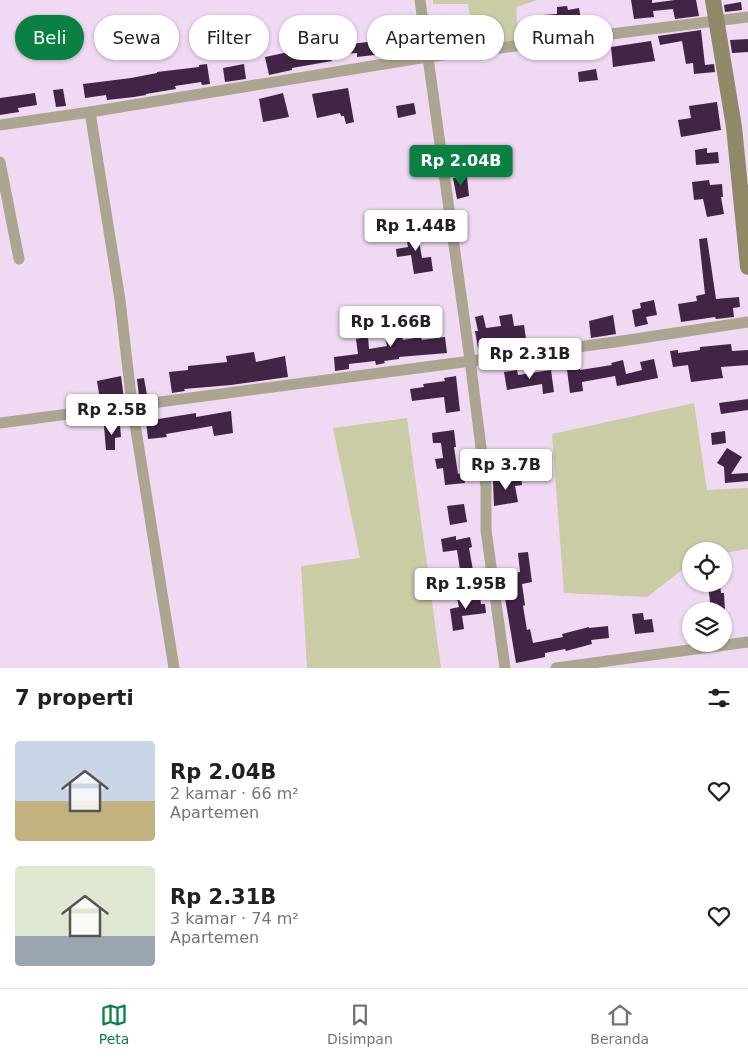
<!DOCTYPE html>
<html lang="id">
<head>
<meta charset="utf-8">
<style>
  body { margin:0; font-family:"DejaVu Sans",sans-serif; background:#f2f2f2; color:#202124; height:100vh; display:flex; flex-direction:column; font-size:19px; white-space:nowrap }
  * { box-sizing:border-box; margin:0 }
  p { font-size:16px; color:#757577 }
  .icon { flex:none; width:28px; height:28px; fill:none; stroke:currentColor; stroke-width:2; stroke-linecap:round; stroke-linejoin:round }
  .map { position:relative; height:668px; overflow:hidden }
  .panel { display:flex; flex-direction:column; background:#fff; flex:1 }
  .panel>* { flex:none }
  .guide { position:absolute; left:15px; top:15px; width:719px; height:45px; display:flex; gap:10px }
  .controls { position:absolute; left:682px; top:542px; display:grid; gap:10px }
  .controls a { display:grid; place-items:center; width:50px; height:50px; border-radius:50%; background:#fff; box-shadow:0 1px 4px #0004; font-size:25px }
  .price { position:absolute; translate:-50% -42px; padding:0 11px; border-radius:5px; background:#fff; color:#222; font-size:16px; line-height:32px; filter:drop-shadow(0 1px 2px #0008) }
  .price::after { content:''; position:absolute; left:50%; top:30px; width:15px; height:11px; margin-left:-8px; background:inherit; clip-path:polygon(0 0,100% 0,50% 100%) }
  .price.active { background:#0b8043; color:#fff }
  ul { padding:0; list-style:none }
  li { display:flex; align-items:center; gap:15px; height:125px; padding:0 15px }
  li span { display:grid; place-items:center; flex:none; width:140px; height:100px; border-radius:5px; color:#555 }
  li>.icon { margin-inline-start:auto }
  span .icon { width:60px; height:60px; fill:#fffc; stroke-width:1 }
  li b { font-size:21px }
  h2 { display:flex; justify-content:space-between; align-items:center; height:60px; padding:0 15px; font-size:21px }
  .chip { padding:0 18px; border-radius:22px; background:#fff; box-shadow:0 1px 4px #0004; font-size:18px; line-height:45px }
  .chip.active { background:#0b8043; color:#fff }
  .tabs { display:flex; justify-content:space-around; align-items:center; height:70px; border-top:1px solid #e0e0e0; background:#fff; font-size:14px; color:#757577 }
  .tabs a { display:grid; justify-items:center; gap:2px }
  .tabs .active { color:#0b8043 }
  .map>svg:first-child { display:block }
</style>
</head>
<body>
<div class="map">
<svg width="748" height="668" viewBox="0 0 748 668">
  <rect width="100%" height="100%" fill="#f0d9f3"/>
  <g fill="#cacca5">
    <polygon points="433,0 537,0 516,7 519,46 476,54 468,4 433,4"/>
    <polygon points="694,403 707,490 748,488 748,549 724,553 724,551 691,551 691,563 647,597 564,593 552,434"/>
    <polygon points="407,418 441,668 307,668 301,566 360,558 333,428"/>
  </g>
  <g fill="#422546">
    <polygon points="631,0 652,0 652,3 675,0 696,0 699,16 675,19 673,9 653,11 654,17 634,19"/>
    <polygon points="741,2 742,10 725,12 724,5"/>
    <polygon points="567,6 568,10 579,8 582,24 549,28 549,32 531,33 530,19 543,18 543,15 557,14 557,7"/>
    <polygon points="451,18 456,41 442,44 438,20"/>
    <polygon points="395,19 399,33 409,32 411,52 402,54 400,43 381,48 383,54 357,57 357,53 331,55 332,61 292,68 292,70 269,75 265,57 298,50 298,47 329,41 330,47 382,40 378,22"/>
    <polygon points="701,30 705,65 714,64 715,72 694,74 693,63 686,64 682,41 660,45 658,36"/>
    <polygon points="748,39 748,52 732,53 730,40"/>
    <polygon points="651,41 655,61 613,67 611,47"/>
    <polygon points="207,64 210,84 202,85 201,82 175,86 176,89 146,94 146,95 134,97 107,100 106,95 85,98 83,84 131,78 157,73 157,72 199,67 199,65"/>
    <polygon points="244,64 246,79 225,82 223,68"/>
    <polygon points="596,69 598,80 579,82 578,72"/>
    <polygon points="348,88 354,122 346,124 344,116 341,116 340,113 317,118 312,94"/>
    <polygon points="63,89 66,106 56,107 53,90"/>
    <polygon points="35,93 37,105 18,108 19,112 0,115 0,98"/>
    <polygon points="283,93 289,117 263,122 259,99"/>
    <polygon points="717,102 721,130 681,137 678,120 691,118 689,106"/>
    <polygon points="414,103 416,114 398,118 396,106"/>
    <polygon points="707,148 707,153 718,152 719,163 696,165 695,150"/>
    <polygon points="467,177 469,196 457,199 453,178"/>
    <polygon points="709,180 710,185 722,184 723,197 721,197 724,214 707,217 703,199 694,200 692,182"/>
    <polygon points="422,228 423,240 419,241 422,258 431,257 433,271 414,274 411,255 397,257 396,249 408,247 405,231"/>
    <polygon points="707,238 716,299 739,297 740,307 733,308 734,317 716,319 715,317 681,322 678,304 697,301 696,296 705,294 699,239"/>
    <polygon points="654,300 657,315 646,317 648,324 635,327 632,310 641,308 640,303"/>
    <polygon points="512,314 514,326 524,325 526,339 478,348 475,331 478,331 475,317 483,315 486,328 501,326 499,316"/>
    <polygon points="613,315 616,334 591,338 589,321"/>
    <polygon points="399,321 403,340 421,337 422,340 445,337 447,353 399,357 399,359 384,361 385,363 376,365 375,361 349,364 349,369 335,371 334,357 358,354 356,339 368,337 369,349 387,346 382,325"/>
    <polygon points="731,344 732,351 748,350 748,365 721,367 723,378 691,382 688,365 673,367 670,351 678,350 678,353 700,350 700,347"/>
    <polygon points="254,352 256,362 285,356 288,377 231,385 184,389 185,391 172,393 169,372 188,370 188,366 227,362 226,356"/>
    <polygon points="654,359 658,378 617,386 615,376 582,382 583,391 570,393 567,370 580,368 580,370 612,365 611,363 623,360 626,374 642,370 640,362"/>
    <polygon points="517,370 518,375 551,370 554,392 543,394 542,384 507,390 504,372"/>
    <polygon points="121,376 124,399 119,400 119,397 100,400 97,381"/>
    <polygon points="456,376 460,411 446,413 444,397 412,401 410,389 424,387 423,384 445,381 444,378"/>
    <polygon points="144,378 147,395 139,396 137,379"/>
    <polygon points="748,399 748,410 721,414 719,403"/>
    <polygon points="231,411 233,433 214,436 212,426 166,434 167,437 148,439 146,421 196,413 196,417"/>
    <polygon points="120,425 121,437 115,438 115,450 106,450 104,426"/>
    <polygon points="454,430 456,447 454,447 458,474 464,473 465,483 445,485 443,468 437,469 435,459 443,458 441,443 433,443 432,433"/>
    <polygon points="725,431 726,443 712,445 711,433"/>
    <polygon points="727,448 742,457 731,474 748,473 748,481 725,483 724,467 717,463"/>
    <polygon points="521,477 522,485 515,486 518,502 494,506 493,481"/>
    <polygon points="464,504 467,522 450,525 447,506"/>
    <polygon points="456,536 456,540 470,537 472,547 469,548 475,581 462,583 457,550 443,552 441,539"/>
    <polygon points="528,552 532,582 522,584 525,605 523,606 527,630 530,629 533,643 563,637 562,634 589,627 589,628 608,626 609,638 591,640 592,644 566,651 565,649 545,653 545,657 516,663 504,592 508,591 506,574 520,572 518,553"/>
    <polygon points="708,584 720,584 721,593 724,593 725,611 711,611"/>
    <polygon points="480,595 481,604 485,604 486,613 462,616 464,629 453,631 450,609 459,607 457,598"/>
    <polygon points="643,613 644,620 652,619 654,632 635,634 632,614"/>
  </g>
  <g fill="none" stroke-linecap="round" stroke-linejoin="round">
    <g stroke="#aca690" stroke-width="11">
      <polyline points="420,0 470,360 486,487 486,530 505,668"/>
      <polyline points="90,112 120,300 132,405 174,668"/>
      <polyline points="0,125 90,112 427,57 748,17"/>
      <polyline points="0,162 19,259"/>
      <polyline points="0,423 615,342 748,322"/>
      <polyline points="556,668 748,642"/>
    </g>
    <polyline stroke="#918868" stroke-width="16" points="713,0 734,127 748,267"/>
  </g>
</svg>
<div class="controls">
<a><svg class="icon" aria-label="locate" viewBox="0 0 24 24"><circle cx="12" cy="12" r="6"/><path d="M12 2v4M12 18v4M2 12h4M18 12h4"/></svg></a>
<a><svg class="icon" aria-label="layers" viewBox="0 0 24 24"><path d="M12 4l9 5-9 5-9-5zM3 14l9 5 9-5"/></svg></a>
</div>
<b class="price active" style="left:461px;top:187px">Rp 2.04B</b>
<b class="price" style="left:416px;top:252px">Rp 1.44B</b>
<b class="price" style="left:391px;top:348px">Rp 1.66B</b>
<b class="price" style="left:530px;top:380px">Rp 2.31B</b>
<b class="price" style="left:112px;top:436px">Rp 2.5B</b>
<b class="price" style="left:506px;top:491px">Rp 3.7B</b>
<b class="price" style="left:466px;top:610px">Rp 1.95B</b>
<div class="guide">
<a class="chip active">Beli</a>
<a class="chip">Sewa</a>
<a class="chip">Filter</a>
<a class="chip">Baru</a>
<a class="chip">Apartemen</a>
<a class="chip">Rumah</a>
</div>
</div>
<section class="panel">
<h2>7 properti<svg class="icon" aria-label="filters" viewBox="0 0 24 24"><path d="M4 7h16M4 17h16"/><circle cx="9" cy="7" r="2"/><circle cx="15" cy="17" r="2"/></svg></h2>
<ul>
<li><span style="background:linear-gradient(#c9d6e8 60%,#c2b280 0)"><svg class="icon" aria-label="home" viewBox="0 0 24 24"><path d="M3 11l9-7 9 7M6 9v11h12V9"/></svg></span><div><b>Rp 2.04B</b><p>2 kamar · 66 m²</p><p>Apartemen</p></div><svg class="icon" aria-label="heart" viewBox="0 0 24 24"><path d="M12 20l-8-8c-3-5 5-10 8-4 3-6 11-1 8 4z"/></svg></li>
<li><span style="background:linear-gradient(#dfe7d0 70%,#9aa5b1 0)"><svg class="icon" aria-label="home" viewBox="0 0 24 24"><path d="M3 11l9-7 9 7M6 9v11h12V9"/></svg></span><div><b>Rp 2.31B</b><p>3 kamar · 74 m²</p><p>Apartemen</p></div><svg class="icon" aria-label="heart" viewBox="0 0 24 24"><path d="M12 20l-8-8c-3-5 5-10 8-4 3-6 11-1 8 4z"/></svg></li>
</ul>
</section>
<nav class="tabs">
<a class="active"><svg class="icon" aria-label="map" viewBox="0 0 24 24"><path d="M3 6l6-2 6 2 6-2v14l-6 2-6-2-6 2zM9 4v14M15 6v14"/></svg>Peta</a>
<a><svg class="icon" aria-label="saved" viewBox="0 0 24 24"><path d="M7 4h10v16l-5-4-5 4z"/></svg>Disimpan</a>
<a><svg class="icon" aria-label="home" viewBox="0 0 24 24"><path d="M3 11l9-7 9 7M6 9v11h12V9"/></svg>Beranda</a>
</nav>
</body>
</html>
